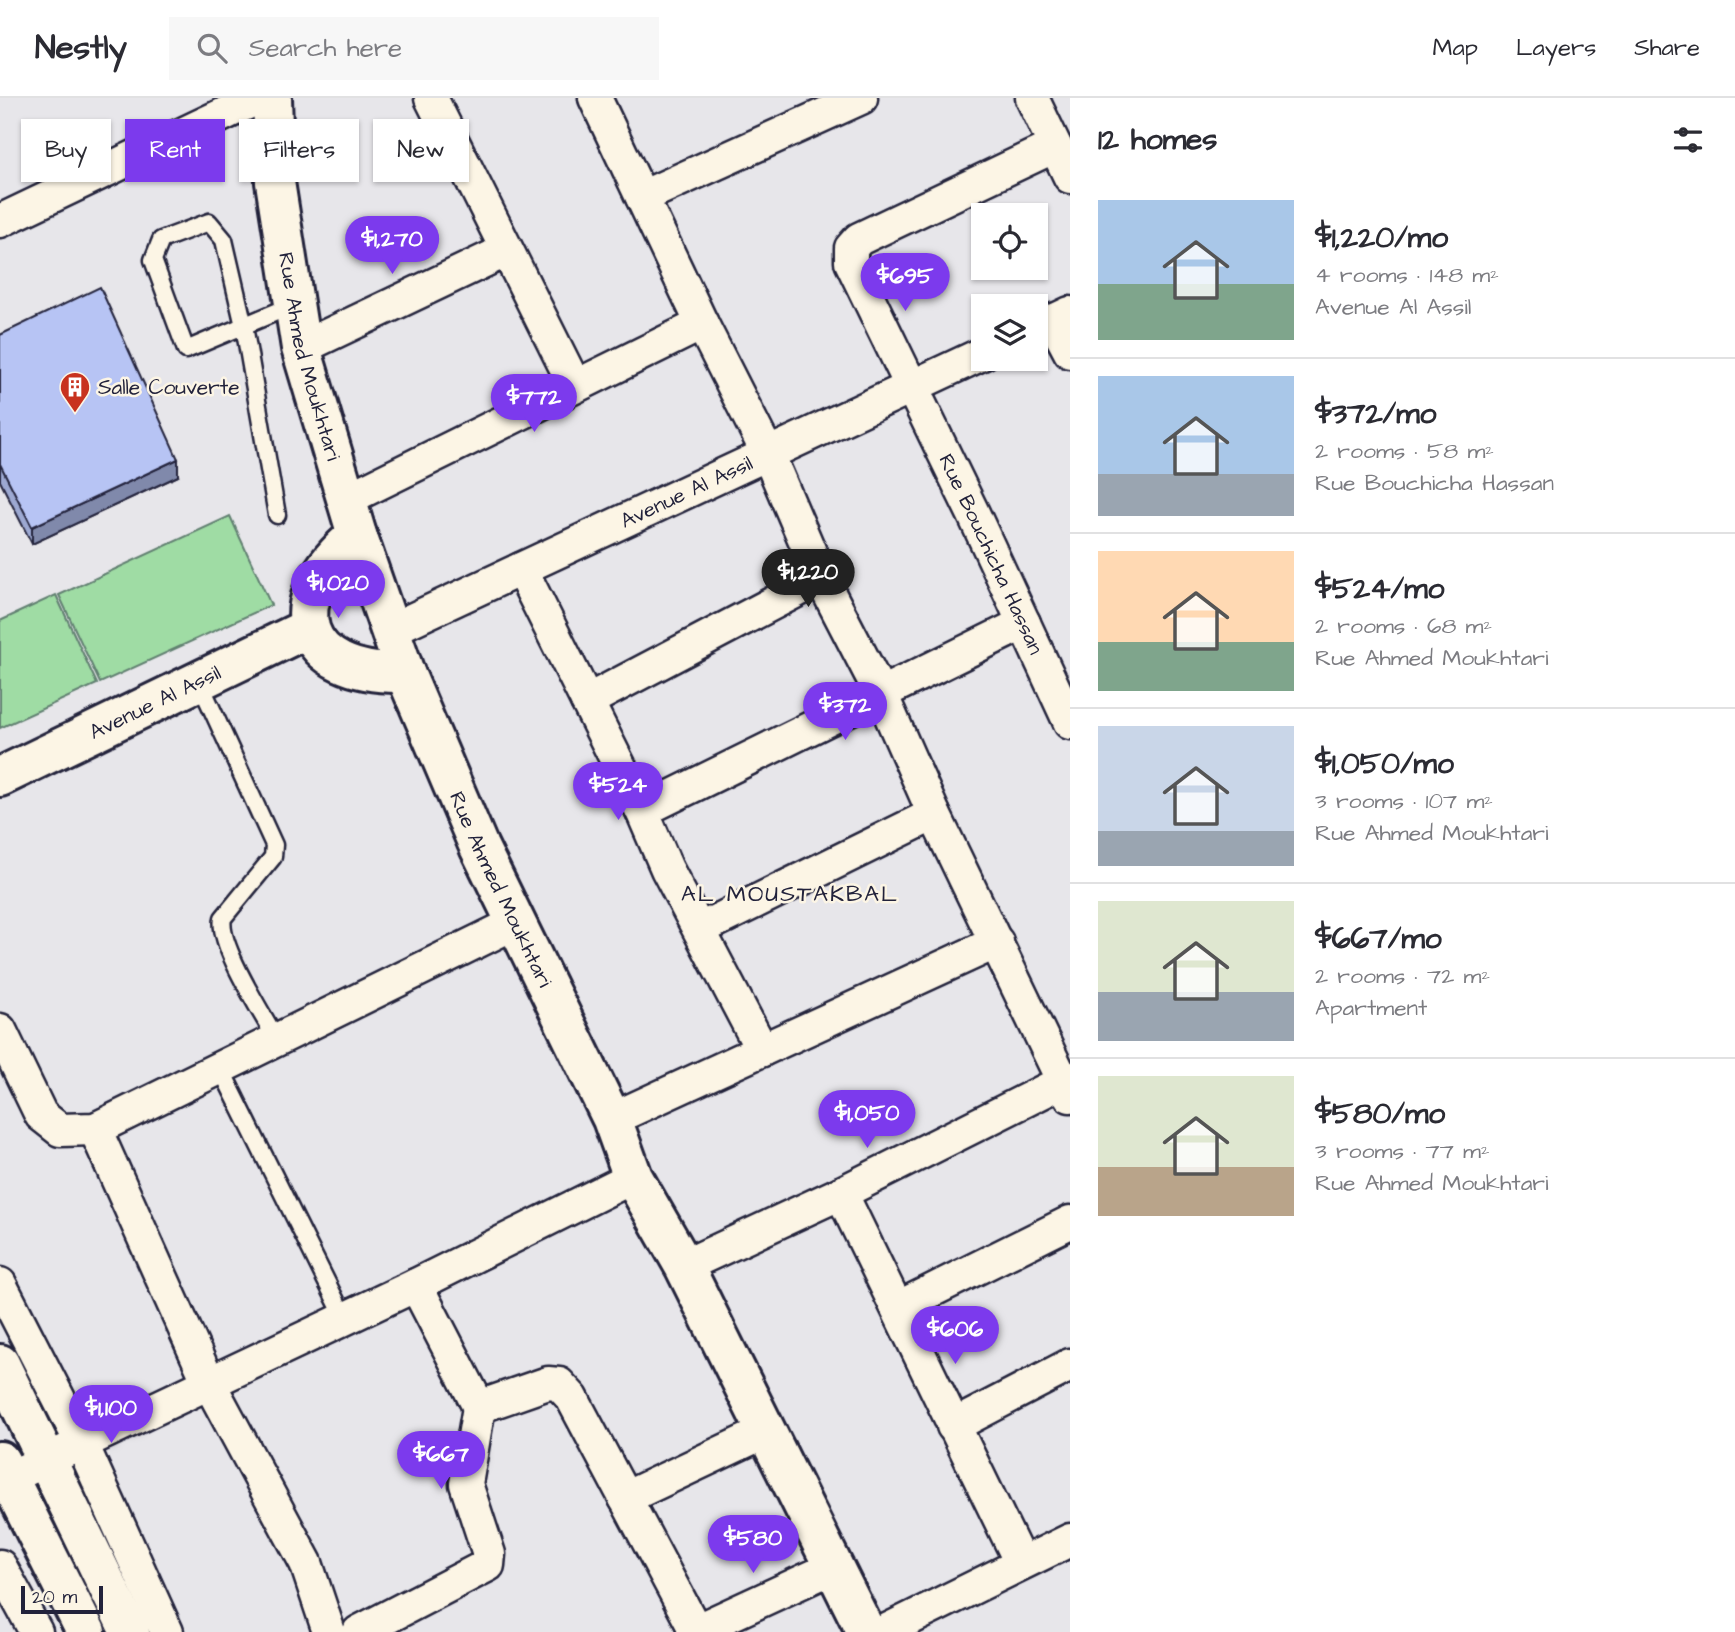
<!DOCTYPE html>
<html lang="en">
<head>
<meta charset="utf-8">
<style>
  body { margin:0; font-family:"Architects Daughter",sans-serif; background:#f7f7f7; color:#2b2b33; height:100vh; display:flex; flex-direction:column; font-size:26px; white-space:nowrap }
  * { box-sizing:border-box; margin:0 }
  p { font-size:23px; color:#7c7c81 }
  .icon { flex:none; width:38px; height:38px; fill:none; stroke:currentColor; stroke-width:2; stroke-linecap:round; stroke-linejoin:round }
  .map { position:relative; flex:1; overflow:hidden }
  .drawer { display:flex; flex-direction:column; background:#fff; width:665px }
  .drawer>* { flex:none }
  .hud { position:absolute; left:21px; top:21px; width:665px; height:63px; display:flex; gap:14px }
  .fabs { position:absolute; left:971px; top:105px; display:grid; gap:14px }
  .fabs a { display:grid; place-items:center; width:77px; height:77px; border-radius:0px; background:#fff; box-shadow:0 2px 5px #0004; font-size:35px }
  .scale { position:absolute; left:21px; bottom:18px; width:82px; box-sizing:border-box; padding-left:7px; border:4px solid #22223b; border-top:0; font-size:19px; line-height:24px; white-space:nowrap; color:#22223b; -webkit-text-stroke:5px #fcf5e5; paint-order:stroke }
  .price { position:absolute; translate:-50% -60px; padding:0 16px; border-radius:24px; background:#7c3aed; color:#fff; font-size:23px; line-height:46px; filter:drop-shadow(0 2px 4px #0008) }
  .price::after { content:''; position:absolute; left:50%; top:42px; width:21px; height:16px; margin-left:-10px; background:inherit; clip-path:polygon(0 0,100% 0,50% 100%) }
  .price.selected { background:#222; color:#fff }
  ul { padding:0; list-style:none }
  li { display:flex; align-items:center; gap:21px; height:175px; padding:0 28px }
  li+li { border-top:2px solid #e1e1e2 }
  li span { display:grid; place-items:center; flex:none; width:196px; height:140px; border-radius:0px; color:#555 }
  li>.icon { margin-inline-start:auto }
  span .icon { width:84px; height:84px; fill:#fffc; stroke-width:1 }
  li b { font-size:30px }
  h2 { display:flex; justify-content:space-between; align-items:center; height:84px; padding:0 28px; font-size:30px }
  .chip { padding:0 24px; border-radius:0px; background:#fff; box-shadow:0 2px 5px #0004; font-size:24px; line-height:63px }
  .chip.selected { background:#7c3aed; color:#fff }
  header { display:flex; align-items:center; gap:42px; box-sizing:border-box; height:98px; padding:0 35px; background:#fff; border-bottom:2px solid #e1e1e2 }
  header strong { font-size:33px }
  nav { display:flex; gap:38px; margin-inline-start:auto; font-size:24px }
  .search { width:490px; height:63px; background:#f7f7f7; display:flex; align-items:center; gap:18px; box-sizing:border-box; padding:0 24px; border-radius:0px; color:#7c7c81; font-size:26px }
  main { display:flex; flex:1; min-height:0 }
  .map>svg:first-child { display:block }
</style>
</head>
<body>
<header>
<strong>Nestly</strong>
<div class="search"><svg class="icon" aria-label="search" viewBox="0 0 24 24"><circle cx="10" cy="10" r="6"/><path d="M15 15l6 6"/></svg>Search here</div>
<nav><a>Map</a><a>Layers</a><a>Share</a></nav>
</header>
<main>
<div class="map">
<svg width="1070" height="1534" viewBox="0 0 1070 1534">
  <rect width="100%" height="100%" fill="#e7e6ea"/>
  <filter id="ink" filterUnits="userSpaceOnUse"><feTurbulence type="fractalNoise" baseFrequency=".0143" numOctaves="2"/><feDisplacementMap in="SourceGraphic" scale="14" xChannelSelector="R" yChannelSelector="G"/><feConvolveMatrix kernelMatrix="1 2 1 2 8 2 1 2 1" color-interpolation-filters="sRGB"/></filter>
  <g filter="url(#ink)">
    <g fill="#9fdca4" stroke="#607f70" stroke-width="2">
      <polygon points="230,418 271,507 100,585 59,497"/>
      <polygon points="56,497 97,586 0,630 0,523"/>
    </g>
    <g fill="none" stroke-linecap="round" stroke-linejoin="round">
      <g stroke="#22223b" stroke-width="21">
        <g id="lane">
          <polyline points="277,417 244,228 224,142 209,124 161,142 153,162 186,252 293,207"/>
          <path d="M199,583l75,164 -1,12 -50,61c-6,26 40,96 53,121"/>
          <polyline points="220,969 345,1221"/>
        </g>
      </g>
      <g stroke="#22223b" stroke-width="37">
        <g id="street">
          <polyline points="431,0 574,286"/>
          <polyline points="595,0 702,226 768,356 821,480 882,598 934,716 1070,998"/>
          <polyline points="1032,0 1070,79"/>
          <path id="s1" d="M1055,48l-196,93 -8,9v14l122,251 97,210"/>
          <polyline points="642,99 861,0"/>
          <polyline points="0,123 258,0"/>
          <polyline points="1053,222 1070,254"/>
          <polyline points="1036,231 1070,215"/>
          <polyline points="301,250 505,153"/>
          <polyline points="345,402 702,226"/>
          <polyline points="521,471 642,713 667,771 762,952"/>
          <path id="s2" d="M390,532l594,-277"/>
          <polyline points="587,603 821,480"/>
          <polyline points="642,713 1024,525"/>
          <polyline points="700,831 934,716"/>
          <polyline points="0,932 41,1017 60,1032 95,1031 517,824"/>
          <polyline points="612,1021 997,844"/>
          <polyline points="95,1031 208,1283 306,1465 329,1534"/>
          <polyline points="841,1095 1021,1465"/>
          <polyline points="684,1168 841,1095 1070,980"/>
          <polyline points="0,1186 82,1346 167,1534"/>
          <polyline points="416,1187 479,1309"/>
          <polyline points="899,1209 1070,1124"/>
          <polyline points="953,1328 1070,1267"/>
          <polyline points="0,1384 416,1187 633,1079"/>
          <polyline points="625,1400 767,1333"/>
          <polyline points="0,1468 36,1534"/>
          <polyline points="359,1534 488,1467 489,1456 466,1386 479,1309 548,1285 559,1286 572,1300 696,1533"/>
          <polyline points="693,1534 836,1468"/>
          <polyline points="883,1534 1070,1442"/>
        </g>
      </g>
      <g stroke="#22223b" stroke-width="44">
        <g id="secondary">
          <path id="s3" d="M272,0l3,84 26,166 56,187 48,138 74,174 133,272 21,58 51,89 182,366"/>
          <path d="M357,437c-80,66 -60,141 48,138"/>
          <path id="s4" d="M0,679l308,-149"/>
          <polyline points="0,1266 130,1534"/>
          <polyline points="0,1363 86,1534"/>
        </g>
      </g>
      <use href="#lane" stroke="#fcf5e5" stroke-width="16"/>
      <use href="#street" stroke="#fcf5e5" stroke-width="32"/>
      <use href="#secondary" stroke="#fcf5e5" stroke-width="38"/>
    </g>
    <polygon fill="#9da9d2" stroke="#22223b" stroke-width="2" points="0,237 178,378 32,446 0,383"/>
    <polygon fill="#8089ab" stroke="#22223b" stroke-width="2" points="178,361 178,378 32,446 32,429"/>
    <polygon fill="#b7c4f4" stroke="#22223b" stroke-width="2" points="100,189 178,361 32,429 0,366 0,237"/>
  </g>
  <defs>
    <g id="building-pin" transform="scale(1.575)"><path d="M0 17L-7.5 6A9.5 9.5 0 1 1 7.5 6Z" fill="#c8321e" stroke="#fcf5e5"/><path d="M-4-6H4V6H1V3H-1V6H-4ZM-2.5-4.3h1.7v1.8h-1.7ZM.8-4.3h1.7v1.8H.8ZM-2.5-1h1.7V.8h-1.7ZM.8-1h1.7V.8H.8Z" fill="#fff"/></g>
  </defs>
  <g fill-rule="evenodd">
    <use href="#building-pin" x="75" y="289"/>
  </g>
  <g text-anchor="middle" stroke-width="5" stroke-linejoin="round" paint-order="stroke">
    <g font-size="21" fill="#22223b" stroke="#fcf5e5">
      <text dy="7" stroke="none"><textPath href="#s3" startOffset="262">Rue Ahmed Moukhtari</textPath></text>
      <text dy="7" stroke="none"><textPath href="#s2" startOffset="327">Avenue Al Assil</textPath></text>
      <text dy="7" stroke="none"><textPath href="#s1" startOffset="567">Rue Bouchicha Hassan</textPath></text>
      <text dy="7" stroke="none"><textPath href="#s4" startOffset="172">Avenue Al Assil</textPath></text>
      <text dy="7" stroke="none"><textPath href="#s3" startOffset="830">Rue Ahmed Moukhtari</textPath></text>
    </g>
    <g font-size="21" fill="#22223b" stroke="#fcf5e5" text-anchor="start">
      <text x="98" y="296">Salle Couverte</text>
    </g>
    <g font-size="23" letter-spacing="2" fill="#22223b" stroke="#fcf5e5">
      <text x="790" y="803">AL MOUSTAKBAL</text>
    </g>
  </g>
</svg>
<div class="fabs">
<a><svg class="icon" aria-label="locate" viewBox="0 0 24 24"><circle cx="12" cy="12" r="6"/><path d="M12 2v4M12 18v4M2 12h4M18 12h4"/></svg></a>
<a><svg class="icon" aria-label="layers" viewBox="0 0 24 24"><path d="M12 4l9 5-9 5-9-5zM3 14l9 5 9-5"/></svg></a>
</div>
<div class="scale">20 m</div>
<b class="price" style="left:392px;top:178px">$1,270</b>
<b class="price" style="left:905px;top:215px">$695</b>
<b class="price" style="left:534px;top:336px">$772</b>
<b class="price selected" style="left:808px;top:511px">$1,220</b>
<b class="price" style="left:338px;top:522px">$1,020</b>
<b class="price" style="left:845px;top:644px">$372</b>
<b class="price" style="left:618px;top:724px">$524</b>
<b class="price" style="left:867px;top:1052px">$1,050</b>
<b class="price" style="left:955px;top:1268px">$606</b>
<b class="price" style="left:111px;top:1347px">$1,100</b>
<b class="price" style="left:441px;top:1393px">$667</b>
<b class="price" style="left:753px;top:1477px">$580</b>
<div class="hud">
<a class="chip">Buy</a>
<a class="chip selected">Rent</a>
<a class="chip">Filters</a>
<a class="chip">New</a>
</div>
</div>
<section class="drawer">
<h2>12 homes<svg class="icon" aria-label="filters" viewBox="0 0 24 24"><path d="M4 7h16M4 17h16"/><circle cx="9" cy="7" r="2"/><circle cx="15" cy="17" r="2"/></svg></h2>
<ul>
<li><span style="background:linear-gradient(#a9c7e8 60%,#7fa58c 0)"><svg class="icon" aria-label="home" viewBox="0 0 24 24"><path d="M3 11l9-7 9 7M6 9v11h12V9"/></svg></span><div><b>$1,220/mo</b><p>4 rooms · 148 m²</p><p>Avenue Al Assil</p></div></li>
<li><span style="background:linear-gradient(#a9c7e8 70%,#9aa5b1 0)"><svg class="icon" aria-label="home" viewBox="0 0 24 24"><path d="M3 11l9-7 9 7M6 9v11h12V9"/></svg></span><div><b>$372/mo</b><p>2 rooms · 58 m²</p><p>Rue Bouchicha Hassan</p></div></li>
<li><span style="background:linear-gradient(#ffd9b3 65%,#7fa58c 0)"><svg class="icon" aria-label="home" viewBox="0 0 24 24"><path d="M3 11l9-7 9 7M6 9v11h12V9"/></svg></span><div><b>$524/mo</b><p>2 rooms · 68 m²</p><p>Rue Ahmed Moukhtari</p></div></li>
<li><span style="background:linear-gradient(#c9d6e8 75%,#9aa5b1 0)"><svg class="icon" aria-label="home" viewBox="0 0 24 24"><path d="M3 11l9-7 9 7M6 9v11h12V9"/></svg></span><div><b>$1,050/mo</b><p>3 rooms · 107 m²</p><p>Rue Ahmed Moukhtari</p></div></li>
<li><span style="background:linear-gradient(#dfe7d0 65%,#9aa5b1 0)"><svg class="icon" aria-label="home" viewBox="0 0 24 24"><path d="M3 11l9-7 9 7M6 9v11h12V9"/></svg></span><div><b>$667/mo</b><p>2 rooms · 72 m²</p><p>Apartment</p></div></li>
<li><span style="background:linear-gradient(#dfe7d0 65%,#b9a48a 0)"><svg class="icon" aria-label="home" viewBox="0 0 24 24"><path d="M3 11l9-7 9 7M6 9v11h12V9"/></svg></span><div><b>$580/mo</b><p>3 rooms · 77 m²</p><p>Rue Ahmed Moukhtari</p></div></li>
</ul>
</section>
</main>
</body>
</html>
